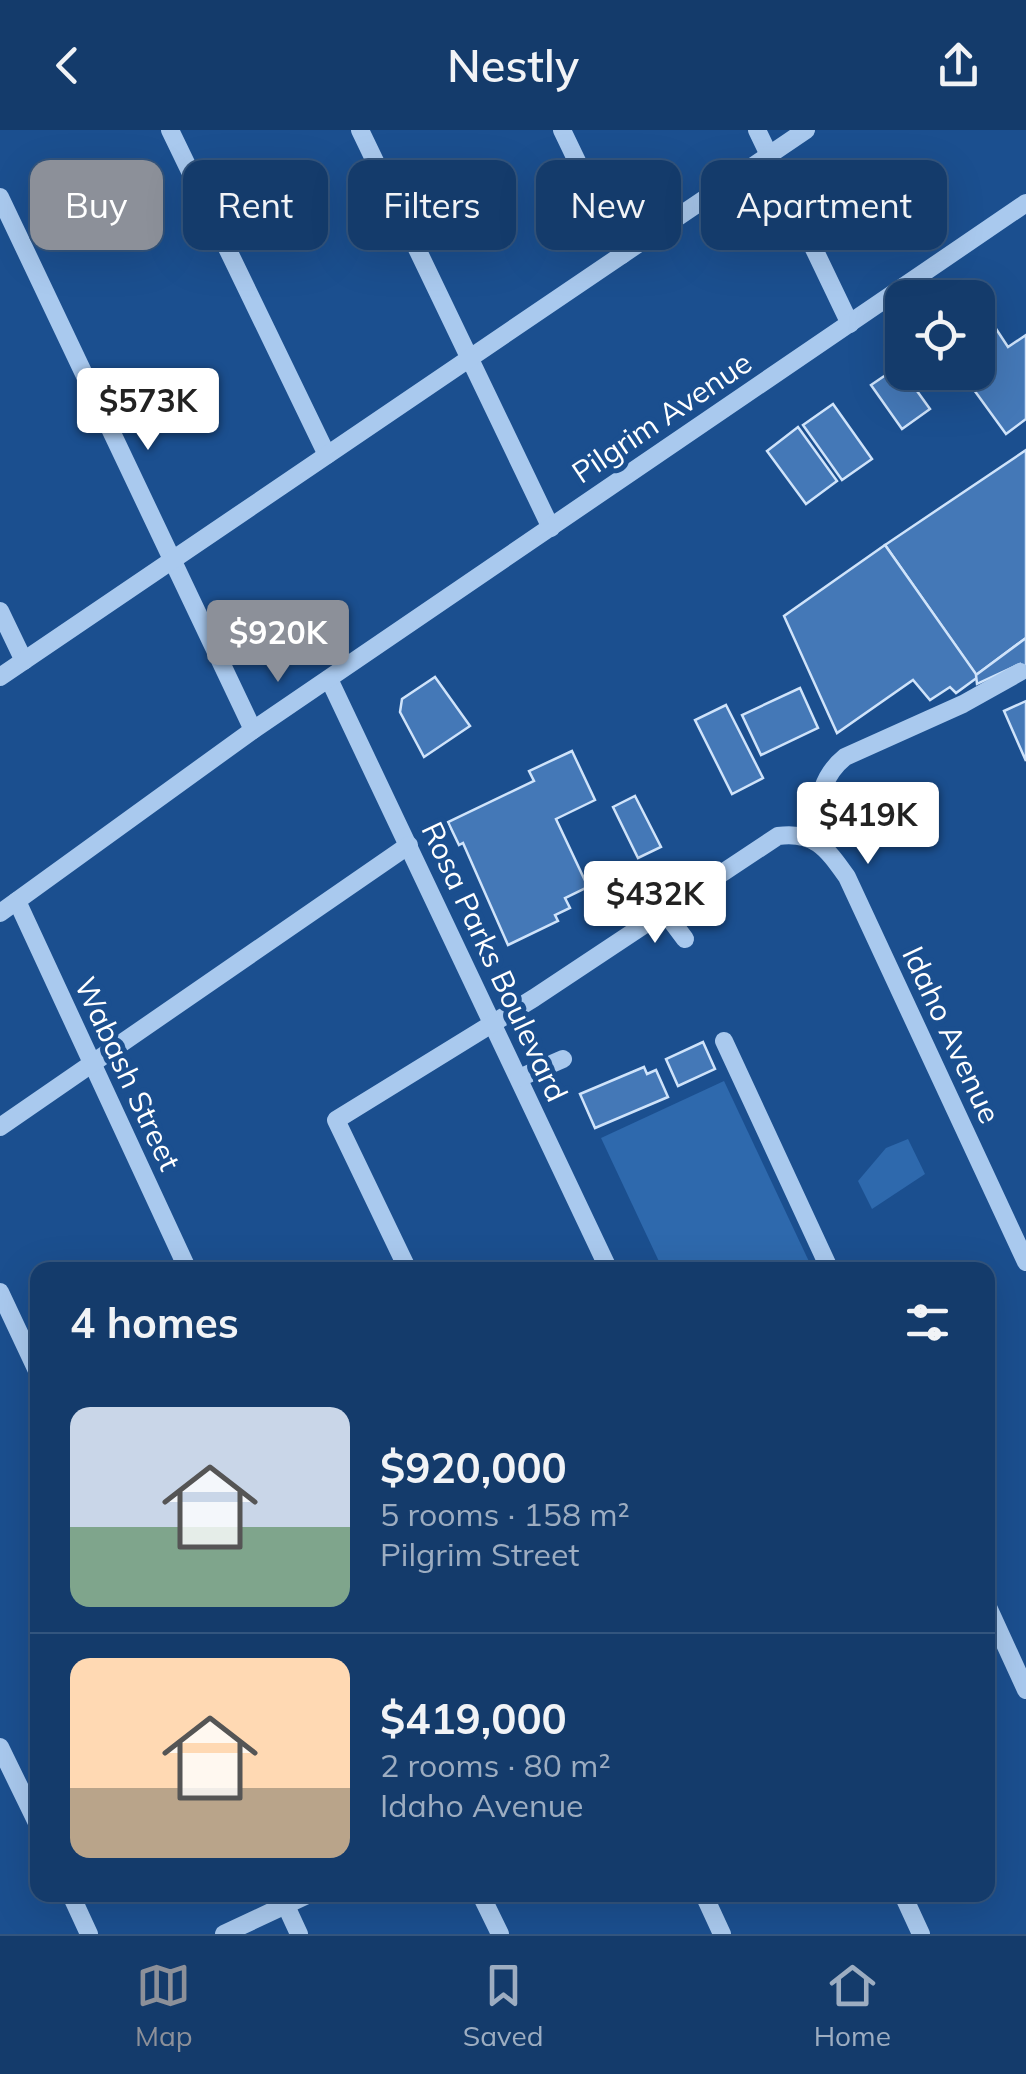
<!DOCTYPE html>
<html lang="en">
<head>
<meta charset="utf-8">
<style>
  body { margin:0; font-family:Mulish,sans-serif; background:#1d4271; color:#f1f3f6; height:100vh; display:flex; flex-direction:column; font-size:38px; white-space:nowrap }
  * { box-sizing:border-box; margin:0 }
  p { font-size:32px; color:#9dadc1 }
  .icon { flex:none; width:55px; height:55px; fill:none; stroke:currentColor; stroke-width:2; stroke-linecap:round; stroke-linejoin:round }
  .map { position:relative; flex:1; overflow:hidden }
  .sheet { position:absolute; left:30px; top:1132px; width:965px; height:640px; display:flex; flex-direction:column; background:#143b6b; border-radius:20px; box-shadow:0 10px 40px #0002,0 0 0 2px #33557e }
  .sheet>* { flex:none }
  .hud { position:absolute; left:30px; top:30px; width:968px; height:90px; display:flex; gap:20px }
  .controls { position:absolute; left:885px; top:150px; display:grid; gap:20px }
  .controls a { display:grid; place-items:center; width:110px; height:110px; border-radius:20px; background:#143b6b; box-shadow:0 10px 40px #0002,0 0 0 2px #33557e; font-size:50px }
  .price { position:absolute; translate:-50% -85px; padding:0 22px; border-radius:10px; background:#fff; color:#222; font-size:32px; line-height:65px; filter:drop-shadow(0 2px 5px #0008) }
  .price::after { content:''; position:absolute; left:50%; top:60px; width:30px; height:22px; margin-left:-15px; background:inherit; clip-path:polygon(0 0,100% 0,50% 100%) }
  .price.current { background:#8c9099; color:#fff }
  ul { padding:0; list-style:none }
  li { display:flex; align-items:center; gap:30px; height:250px; padding:0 40px }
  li+li { border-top:2px solid #33557e }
  li span { display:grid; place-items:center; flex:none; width:280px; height:200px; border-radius:20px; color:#555 }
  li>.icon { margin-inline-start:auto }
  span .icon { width:120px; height:120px; fill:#fffc; stroke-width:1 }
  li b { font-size:42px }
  h2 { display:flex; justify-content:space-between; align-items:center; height:120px; padding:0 40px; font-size:42px }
  .pill { padding:0 35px; border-radius:20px; background:#143b6b; box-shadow:0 10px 40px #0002,0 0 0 2px #33557e; font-size:35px; line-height:90px }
  .pill.current { background:#8c9099; color:#fff }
  header { display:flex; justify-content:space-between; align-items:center; height:130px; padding:0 40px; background:#143b6b; font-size:45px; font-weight:600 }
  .tabs { display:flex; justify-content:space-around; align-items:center; height:140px; border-top:2px solid #33557e; background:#143b6b; font-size:28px; color:#9dadc1 }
  .tabs a { display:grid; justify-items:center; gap:5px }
  .tabs .current { color:#8c9099 }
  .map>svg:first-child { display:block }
</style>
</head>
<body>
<header><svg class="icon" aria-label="back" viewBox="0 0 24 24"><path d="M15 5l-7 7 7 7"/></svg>Nestly<svg class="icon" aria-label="share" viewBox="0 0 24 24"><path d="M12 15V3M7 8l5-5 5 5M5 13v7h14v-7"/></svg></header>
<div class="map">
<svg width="1026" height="1804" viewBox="0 0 1026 1804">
  <rect width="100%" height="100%" fill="#1b4f8f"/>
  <g fill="#2e69ad">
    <polygon points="724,951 813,1140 663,1140 601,1008"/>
    <polygon points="908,1009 925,1044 872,1079 858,1051 886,1018"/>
  </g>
  <g fill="#4478b7" stroke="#cfe3fa" stroke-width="2.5">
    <polygon points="978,182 987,185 1008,217 1026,205 1026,289 1006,304 961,242 978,242"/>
    <polygon points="899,236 930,279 902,299 871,255"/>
    <polygon points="833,274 872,329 842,350 803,295"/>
    <polygon points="798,297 837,351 806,374 767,321"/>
    <polygon points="1026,320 1026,508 976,545 885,415"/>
    <polygon points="885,415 978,547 956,563 950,557 930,570 913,550 837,603 784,486"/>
    <polygon points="1026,508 1026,546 1020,534 977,554 976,545"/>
    <polygon points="435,547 470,596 424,627 400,582 402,569"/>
    <polygon points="800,558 818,598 761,625 742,585"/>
    <polygon points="1026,571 1026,631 1004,581"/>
    <polygon points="726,575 763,648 732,664 695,590"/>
    <polygon points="572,621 595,670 556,689 588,757 565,768 570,778 555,785 558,791 508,815 463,713 459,715 448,692 534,651 529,641"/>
    <polygon points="635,666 661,717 638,728 613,677"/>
    <polygon points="703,912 715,939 678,956 666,929"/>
    <polygon points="644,937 647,944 656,940 668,967 595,998 580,964"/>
  </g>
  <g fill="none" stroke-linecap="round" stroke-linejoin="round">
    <g stroke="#a9c9ee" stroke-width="18">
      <polyline points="170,0 327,325"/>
      <polyline points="360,0 551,398"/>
      <polyline points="562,0 622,125"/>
      <polyline points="757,0 850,194"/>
      <polyline points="0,67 253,600"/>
      <polyline points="0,481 24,531"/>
      <polyline points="0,547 806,0"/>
      <polyline points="329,549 609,1140"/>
      <path d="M815,708c4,-33 3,-59 30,-81l118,-53 57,-32"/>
      <polyline points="17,771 188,1140"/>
      <polyline points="664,781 685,809"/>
      <polyline points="0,783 253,600 1026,73"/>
      <polyline points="724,911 830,1140"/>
      <polyline points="519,948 563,929"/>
      <polyline points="0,997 409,715"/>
      <path d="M408,1140l-72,-150 198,-122 244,-162c37,-5 49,13 69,41l179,385"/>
      <polyline points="0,1162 38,1243"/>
      <polyline points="988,1477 1026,1560"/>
      <polyline points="0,1617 38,1695"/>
      <polyline points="71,1765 89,1804"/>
      <polyline points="281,1765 299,1804"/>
      <polyline points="481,1765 500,1804"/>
      <polyline points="704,1765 722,1804"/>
      <polyline points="903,1765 921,1804"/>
      <polyline points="224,1804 307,1765"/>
    </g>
  </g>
  <g text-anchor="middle" stroke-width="10" stroke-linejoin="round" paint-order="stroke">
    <g font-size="30" fill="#fff" stroke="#1b4f8f">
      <text transform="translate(662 288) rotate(-34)" y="10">Pilgrim Avenue</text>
      <text transform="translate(494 832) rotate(65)" y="10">Rosa Parks Boulevard</text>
      <text transform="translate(951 905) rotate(65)" y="10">Idaho Avenue</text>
      <text transform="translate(127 944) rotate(65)" y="10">Wabash Street</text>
    </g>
  </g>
</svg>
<div class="controls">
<a><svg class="icon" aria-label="locate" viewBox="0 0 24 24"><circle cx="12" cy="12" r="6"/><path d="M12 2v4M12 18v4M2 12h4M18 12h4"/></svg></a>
</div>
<b class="price" style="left:148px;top:323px">$573K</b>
<b class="price current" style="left:278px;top:555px">$920K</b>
<b class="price" style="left:868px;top:737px">$419K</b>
<b class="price" style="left:655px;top:816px">$432K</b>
<div class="hud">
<a class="pill current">Buy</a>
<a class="pill">Rent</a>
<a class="pill">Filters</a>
<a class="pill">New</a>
<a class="pill">Apartment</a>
</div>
<section class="sheet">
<h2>4 homes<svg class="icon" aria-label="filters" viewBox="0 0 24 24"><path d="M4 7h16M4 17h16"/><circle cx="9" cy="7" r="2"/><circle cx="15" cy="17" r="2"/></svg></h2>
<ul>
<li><span style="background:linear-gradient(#c9d6e8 60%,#7fa58c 0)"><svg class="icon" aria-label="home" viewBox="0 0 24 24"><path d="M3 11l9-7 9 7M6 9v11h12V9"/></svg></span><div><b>$920,000</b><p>5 rooms · 158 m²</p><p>Pilgrim Street</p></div></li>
<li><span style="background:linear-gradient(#ffd9b3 65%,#b9a48a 0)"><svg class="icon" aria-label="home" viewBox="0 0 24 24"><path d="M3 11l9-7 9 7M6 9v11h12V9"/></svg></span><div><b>$419,000</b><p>2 rooms · 80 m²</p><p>Idaho Avenue</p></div></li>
</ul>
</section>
</div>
<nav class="tabs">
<a class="current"><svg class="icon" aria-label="map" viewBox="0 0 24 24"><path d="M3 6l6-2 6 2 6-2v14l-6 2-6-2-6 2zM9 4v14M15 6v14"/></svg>Map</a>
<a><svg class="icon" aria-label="saved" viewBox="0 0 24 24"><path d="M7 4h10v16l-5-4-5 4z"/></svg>Saved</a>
<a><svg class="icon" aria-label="home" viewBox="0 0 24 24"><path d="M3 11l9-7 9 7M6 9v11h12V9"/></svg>Home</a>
</nav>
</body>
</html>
